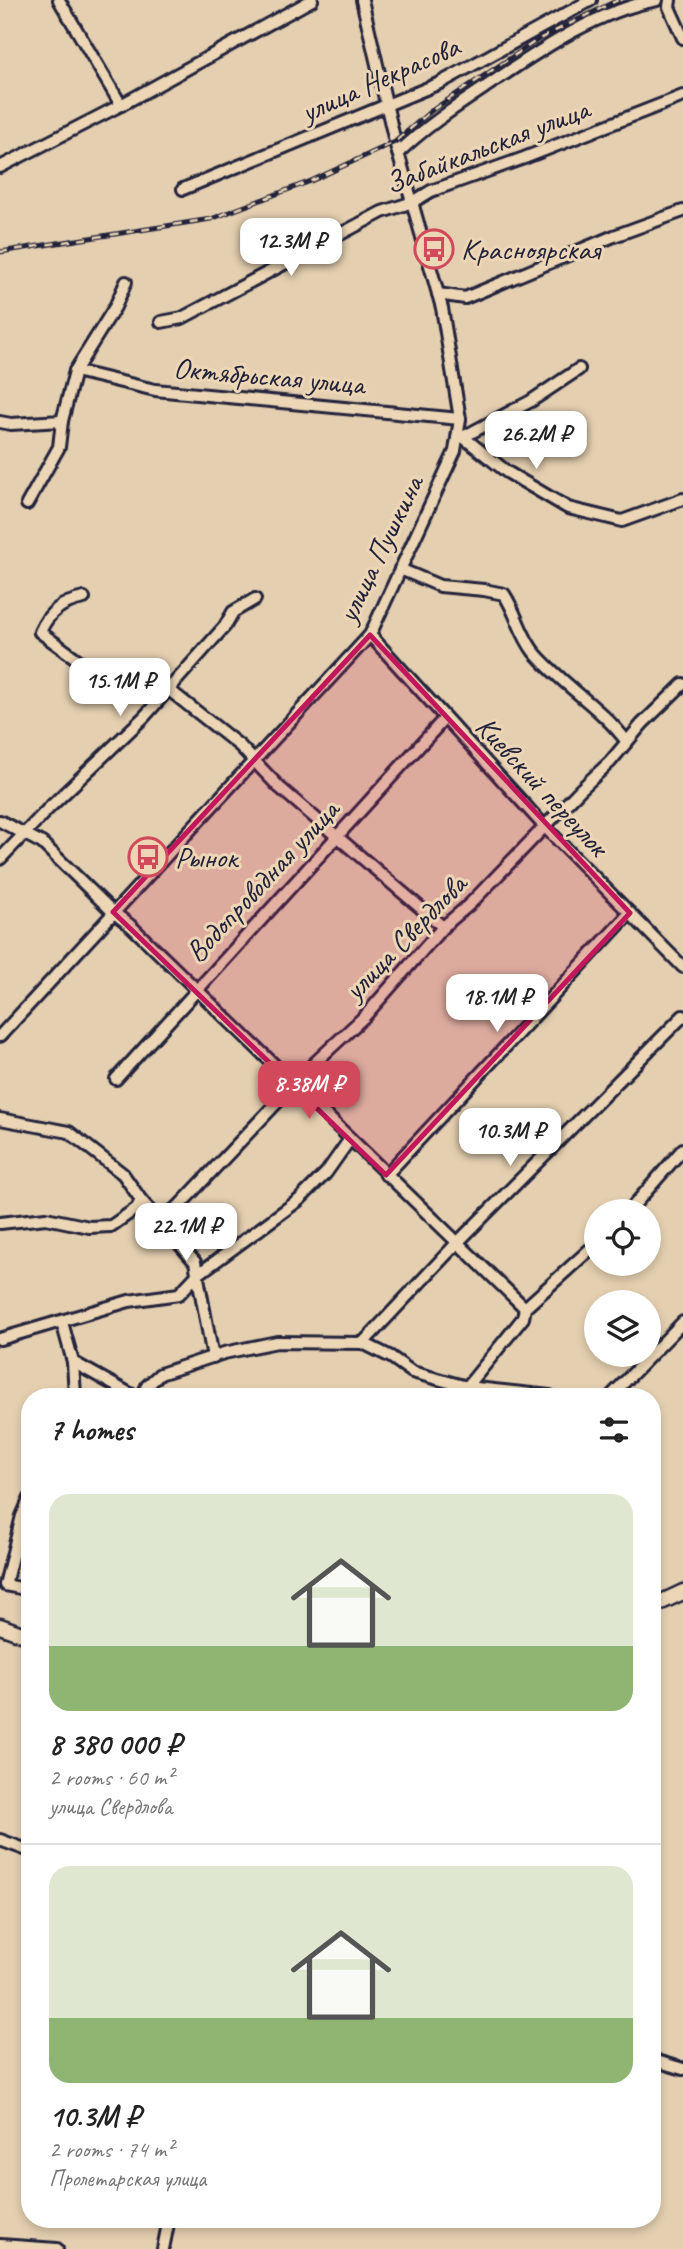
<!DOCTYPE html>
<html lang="en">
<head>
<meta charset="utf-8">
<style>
  body { margin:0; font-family:Caveat,sans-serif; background:#f6f6f6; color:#222; height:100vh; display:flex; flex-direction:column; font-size:26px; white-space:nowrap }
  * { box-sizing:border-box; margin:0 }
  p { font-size:23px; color:#767676 }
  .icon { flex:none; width:38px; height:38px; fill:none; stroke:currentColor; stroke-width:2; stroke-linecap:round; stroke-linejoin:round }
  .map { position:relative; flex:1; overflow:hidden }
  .sheet { position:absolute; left:21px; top:1388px; width:640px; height:840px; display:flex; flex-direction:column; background:#fff; border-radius:28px; box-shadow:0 4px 10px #0003 }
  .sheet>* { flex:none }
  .buttons { position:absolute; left:584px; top:1199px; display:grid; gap:14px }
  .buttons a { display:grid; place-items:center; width:77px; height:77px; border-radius:50%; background:#fff; box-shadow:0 4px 10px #0003; font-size:35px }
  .price { position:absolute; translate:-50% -60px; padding:0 16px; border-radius:14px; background:#fff; color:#222; font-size:23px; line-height:46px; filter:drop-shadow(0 2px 4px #0008) }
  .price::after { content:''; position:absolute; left:50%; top:42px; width:21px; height:16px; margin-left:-10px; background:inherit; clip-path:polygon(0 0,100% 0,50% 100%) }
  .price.selected { background:#d1495b; color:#fff }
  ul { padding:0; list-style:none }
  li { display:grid; align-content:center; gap:14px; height:371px; padding:0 28px }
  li+li { border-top:2px solid #e0e0e0 }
  li span { display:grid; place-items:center; height:217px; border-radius:21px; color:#555 }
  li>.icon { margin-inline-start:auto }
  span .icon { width:126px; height:126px; fill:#fffc; stroke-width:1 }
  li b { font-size:30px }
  h2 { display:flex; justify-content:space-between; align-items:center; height:84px; padding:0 28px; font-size:30px }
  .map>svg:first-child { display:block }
</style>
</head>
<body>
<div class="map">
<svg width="683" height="2249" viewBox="0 0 683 2249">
  <rect width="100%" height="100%" fill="#e4cfb0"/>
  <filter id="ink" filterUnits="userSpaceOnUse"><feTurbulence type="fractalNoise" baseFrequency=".0143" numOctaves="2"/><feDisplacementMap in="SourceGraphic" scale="14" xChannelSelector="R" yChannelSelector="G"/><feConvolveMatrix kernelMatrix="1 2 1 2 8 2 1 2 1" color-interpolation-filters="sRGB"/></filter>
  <g filter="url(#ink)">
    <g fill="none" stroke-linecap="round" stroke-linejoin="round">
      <g stroke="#22223b" stroke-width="16">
        <g id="minor">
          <polyline points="59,0 121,105"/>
          <polyline points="670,0 669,7 683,38"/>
          <path d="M398,153c26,-25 56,-45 86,-65 52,-35 111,-77 173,-88"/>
          <polyline points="0,167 121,105 312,0"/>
          <polyline points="183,189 440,83 591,0"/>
          <polyline points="438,294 465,298 614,236 683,211"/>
          <polyline points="161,322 182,318 382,212 413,202 431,191 524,158 683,96"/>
          <polyline points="75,371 155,390 460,419"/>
          <polyline points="0,422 11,424 62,421"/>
          <polyline points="458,433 507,472 568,508 622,521 683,499"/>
          <polyline points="463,437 531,401 579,369"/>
          <polyline points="27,504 59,447 62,421 75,371 115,307 126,282"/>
          <path d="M400,569l40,17 44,4 20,4c12,18 16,40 30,58 28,33 67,55 93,90"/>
          <path d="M84,598c-21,4 -35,13 -44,34l68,50 60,7 72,57 39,41 164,140"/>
          <polyline points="370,635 545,827 683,967"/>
          <polyline points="0,821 42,843 113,912 131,926 525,1308"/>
          <polyline points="0,859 48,809 144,717 225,626 233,612 255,599"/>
          <polyline points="0,1036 370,635 455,451 460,419 442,308 395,142 362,0"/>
          <polyline points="116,1079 445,718"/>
          <polyline points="0,1119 69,1132 123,1174 141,1200 195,1262 213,1357"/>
          <polyline points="386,1175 630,913"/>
          <polyline points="629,1211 683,1149"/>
          <polyline points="159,1219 178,1207 286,1093 292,1084 365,1016 443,927 470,904 580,790 610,762 642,724 683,684"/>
          <polyline points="0,1223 46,1218 89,1227 111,1226 137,1208 141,1200"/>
          <polyline points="62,1322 73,1362 134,1396"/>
          <polyline points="0,1339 129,1301 179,1294 197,1275 299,1200 326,1173 350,1139"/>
          <polyline points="363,1343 457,1243 683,1016"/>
          <polyline points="73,1362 75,1396"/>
          <polyline points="467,1387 523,1318 525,1308 597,1243"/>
          <polyline points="142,1396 147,1386 160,1374 224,1353 277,1342 363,1343 391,1357 412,1372 467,1387 550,1396"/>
          <polyline points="611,1396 683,1322"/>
          <polyline points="30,1498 22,1516 5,1585 30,1590"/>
          <polyline points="0,1840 30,1851"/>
          <polyline points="653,2060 683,2069"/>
          <polyline points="0,2245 57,2249"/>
          <polyline points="163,2249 169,2219"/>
        </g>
      </g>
      <g stroke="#22223b" stroke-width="19">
        <g id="major">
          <polyline points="653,1606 683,1592"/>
          <polyline points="0,1626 30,1637"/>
        </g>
      </g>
      <use href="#minor" stroke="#ecd6b5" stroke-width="10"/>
      <use href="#major" stroke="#ecd6b5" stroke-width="14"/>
      <g stroke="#22223b" stroke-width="5">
        <polyline id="rail" points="0,252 211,219 311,181 395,142 431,111 539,39 618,0"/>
      </g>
      <use href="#rail" stroke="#ecd6b5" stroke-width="2.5" stroke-dasharray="8" stroke-linecap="butt"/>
    </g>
  </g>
  <path fill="#c2185b" fill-opacity="0.2" stroke="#c2185b" stroke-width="5" stroke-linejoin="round" d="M370,635l260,278 -244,262 -273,-263z"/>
  <defs>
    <g id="bus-ring" transform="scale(2.0125)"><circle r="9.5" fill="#ecd6b5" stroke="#d1495b" stroke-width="1.5"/><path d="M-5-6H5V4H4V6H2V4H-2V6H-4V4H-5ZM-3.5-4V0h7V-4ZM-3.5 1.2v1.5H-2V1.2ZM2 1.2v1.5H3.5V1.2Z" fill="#d1495b"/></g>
  </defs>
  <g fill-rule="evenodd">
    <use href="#bus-ring" x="434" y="249"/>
    <use href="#bus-ring" x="148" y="857"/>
  </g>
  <g text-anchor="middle" stroke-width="6" stroke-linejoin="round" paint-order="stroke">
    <g font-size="30" fill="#22223b" stroke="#ecd6b5">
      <text transform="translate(380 79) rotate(-24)" y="10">улица Некрасова</text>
      <text transform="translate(487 146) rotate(-21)" y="10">Забайкальская улица</text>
      <text transform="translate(269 376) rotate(5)" y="10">Октябрьская улица</text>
      <text transform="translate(380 549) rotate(-64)" y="10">улица Пушкина</text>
      <text transform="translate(542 786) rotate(47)" y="10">Киевский переулок</text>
      <text transform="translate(262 881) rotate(-47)" y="10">Водопроводная улица</text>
      <text transform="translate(405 937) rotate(-46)" y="10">улица Свердлова</text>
    </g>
    <g font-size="30" fill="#22223b" stroke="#ecd6b5" text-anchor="start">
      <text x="461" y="259">Красноярская</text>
      <text x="175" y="867">Рынок</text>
    </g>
  </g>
</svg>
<div class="buttons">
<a><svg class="icon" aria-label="locate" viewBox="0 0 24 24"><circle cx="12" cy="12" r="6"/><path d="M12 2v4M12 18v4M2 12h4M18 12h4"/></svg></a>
<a><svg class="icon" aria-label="layers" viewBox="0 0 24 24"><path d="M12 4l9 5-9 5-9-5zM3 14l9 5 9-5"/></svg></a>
</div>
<b class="price" style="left:291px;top:278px">12.3M ₽</b>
<b class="price" style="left:536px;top:471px">26.2M ₽</b>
<b class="price" style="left:120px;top:718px">15.1M ₽</b>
<b class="price" style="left:497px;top:1034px">18.1M ₽</b>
<b class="price selected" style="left:309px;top:1121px">8.38M ₽</b>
<b class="price" style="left:510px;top:1168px">10.3M ₽</b>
<b class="price" style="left:186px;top:1263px">22.1M ₽</b>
<section class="sheet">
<h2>7 homes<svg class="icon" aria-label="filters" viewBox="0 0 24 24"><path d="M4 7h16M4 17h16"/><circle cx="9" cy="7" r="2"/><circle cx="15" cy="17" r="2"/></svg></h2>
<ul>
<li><span style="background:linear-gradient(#dfe7d0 70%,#8fb573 0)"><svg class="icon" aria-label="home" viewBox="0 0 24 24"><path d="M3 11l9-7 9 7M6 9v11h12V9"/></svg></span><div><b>8 380 000 ₽</b><p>2 rooms · 60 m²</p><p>улица Свердлова</p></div></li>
<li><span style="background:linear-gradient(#dfe7d0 70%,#8fb573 0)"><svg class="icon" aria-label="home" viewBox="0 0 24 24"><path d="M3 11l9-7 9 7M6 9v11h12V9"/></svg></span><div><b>10.3M ₽</b><p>2 rooms · 74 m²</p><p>Пролетарская улица</p></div></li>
</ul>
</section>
</div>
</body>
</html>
